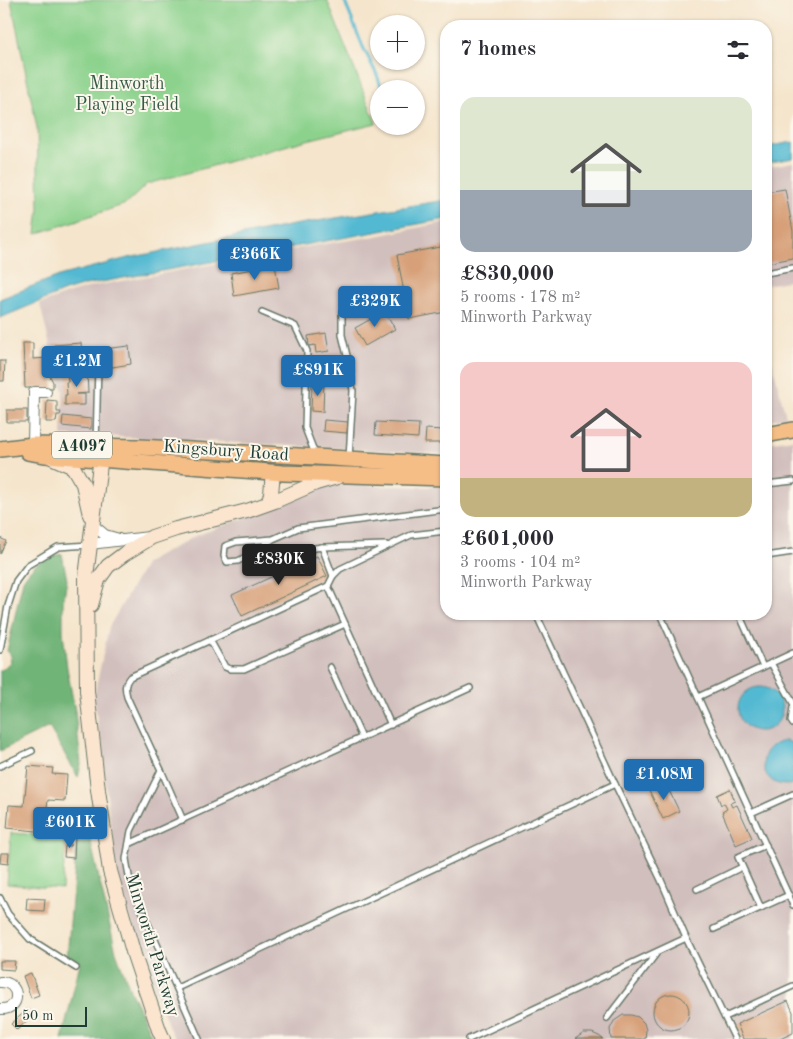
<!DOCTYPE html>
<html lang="en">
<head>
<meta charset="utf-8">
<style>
  body { margin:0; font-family:"Old Standard TT",serif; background:#f7f7f7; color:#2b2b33; height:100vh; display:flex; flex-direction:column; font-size:19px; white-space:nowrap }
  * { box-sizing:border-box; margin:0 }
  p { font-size:16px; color:#7c7c81 }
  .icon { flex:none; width:28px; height:28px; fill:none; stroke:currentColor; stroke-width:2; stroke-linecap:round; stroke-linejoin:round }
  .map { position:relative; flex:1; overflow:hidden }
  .panel { position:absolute; left:440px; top:20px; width:332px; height:600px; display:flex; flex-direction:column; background:#fff; border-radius:20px; box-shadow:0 1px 4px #0004 }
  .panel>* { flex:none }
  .fabs { position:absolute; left:370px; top:15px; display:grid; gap:10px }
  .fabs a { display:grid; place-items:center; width:55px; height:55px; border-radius:50%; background:#fff; box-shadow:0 1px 4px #0004; font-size:25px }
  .scale { position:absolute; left:15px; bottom:12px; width:72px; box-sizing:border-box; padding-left:5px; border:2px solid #1f3d34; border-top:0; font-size:14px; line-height:18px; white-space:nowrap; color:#1f3d34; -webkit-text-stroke:4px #fbf7ec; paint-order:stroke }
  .price { position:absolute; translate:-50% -42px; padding:0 11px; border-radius:5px; background:#1f6fb2; color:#fff; font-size:16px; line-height:32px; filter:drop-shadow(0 1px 2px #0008) }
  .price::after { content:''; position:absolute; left:50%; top:30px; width:15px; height:11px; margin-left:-8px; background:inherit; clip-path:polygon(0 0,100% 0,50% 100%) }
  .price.active { background:#222; color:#fff }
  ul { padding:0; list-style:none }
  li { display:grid; align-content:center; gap:10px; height:265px; padding:0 20px }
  li span { display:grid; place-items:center; height:155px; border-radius:15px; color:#555 }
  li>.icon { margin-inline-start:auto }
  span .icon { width:90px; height:90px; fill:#fffc; stroke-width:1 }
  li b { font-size:21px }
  h2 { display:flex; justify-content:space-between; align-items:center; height:60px; padding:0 20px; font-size:21px }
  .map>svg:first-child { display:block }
</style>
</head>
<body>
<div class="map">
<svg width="793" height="1039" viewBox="0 0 793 1039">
  <rect width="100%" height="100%" fill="#fbf7ec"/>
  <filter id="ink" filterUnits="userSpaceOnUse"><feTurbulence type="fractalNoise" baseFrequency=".02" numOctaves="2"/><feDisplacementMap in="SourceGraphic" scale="10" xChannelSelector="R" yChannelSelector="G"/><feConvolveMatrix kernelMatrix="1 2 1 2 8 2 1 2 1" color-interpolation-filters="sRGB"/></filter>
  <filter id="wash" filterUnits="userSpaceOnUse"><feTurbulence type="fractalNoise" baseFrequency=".0096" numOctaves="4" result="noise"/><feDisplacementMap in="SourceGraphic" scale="20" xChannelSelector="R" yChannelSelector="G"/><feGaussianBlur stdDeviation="1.12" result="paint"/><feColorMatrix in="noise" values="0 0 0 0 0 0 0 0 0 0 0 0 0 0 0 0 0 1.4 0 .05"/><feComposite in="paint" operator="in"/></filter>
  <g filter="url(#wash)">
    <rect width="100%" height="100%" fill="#f5e5cc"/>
    <g fill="#d1bfbd">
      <polygon points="793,162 793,280 766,285 766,167"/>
      <polygon points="446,222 446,454 166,439 101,436 62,436 63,391 53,359 40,304 73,292 95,286 317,245 371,237"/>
      <polygon points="766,338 786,417 766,421"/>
      <polygon points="793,439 793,1039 175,1039 170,1030 141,953 117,871 94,696 109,627 146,563 195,536 255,514 319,484 426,487 446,486 446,614 766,614 766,443"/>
    </g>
    <g fill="#8cd28d" stroke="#568860">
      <polygon points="11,0 327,0 376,123 307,140 147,184 126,204 36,234 39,209 37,128"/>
      <polygon points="11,833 66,837 62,889 7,884"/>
    </g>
    <g fill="#71b478" stroke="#487856">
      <path d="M62,554l5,26 -4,22v30l4,36 8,43 6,53 -3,13 -29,-50 -49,24v-81h2l8,-8 1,-7 -4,-4 16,-71c9,-15 21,-23 39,-26z"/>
      <polygon points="79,819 86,822 116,952 131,992 153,1039 62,1039 80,963 67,958"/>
    </g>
    <g fill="#53b9d2" stroke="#397b83">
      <polygon points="793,142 793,158 766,163 766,147"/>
      <polygon points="446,200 446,219 85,285 65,291 0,318 0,299 30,287 62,275 128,258 293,225"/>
      <circle cx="760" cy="709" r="22"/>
      <path d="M785,741l8,2v41c-33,8 -42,-38 -8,-43z"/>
    </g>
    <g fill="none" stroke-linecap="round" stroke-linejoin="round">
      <polyline stroke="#53b9d2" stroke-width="3" points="344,0 363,47 377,75 382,89"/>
    </g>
    <g id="blocks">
      <g fill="#d7a079">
        <polygon points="785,189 793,231 793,258 766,263 766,192"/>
        <polygon points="446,246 446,312 409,319 397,255"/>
        <polygon points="275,265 279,288 234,296 231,273"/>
        <polygon points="385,311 395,329 365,346 355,328"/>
        <polygon points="326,333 329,351 316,353 315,345 309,346 308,336"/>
        <polygon points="23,343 33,343 33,359 48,358 48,372 53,382 53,388 25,388"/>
        <polygon points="81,343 82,354 55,356 54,345"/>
        <polygon points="129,346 131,364 106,368 103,349"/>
        <polygon points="0,361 5,361 4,381 0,381"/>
        <polygon points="87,371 88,393 76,394 85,394 85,405 65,405 65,395 67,395 66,382 68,382 67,372"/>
        <polygon points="312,382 324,382 323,412 311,411"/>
        <polygon points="47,400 57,401 57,412 61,412 60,415 57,415 56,422 46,422"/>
        <rect x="7" y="410" width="20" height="12"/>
        <polygon points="63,416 91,419 91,429 62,426"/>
        <polygon points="324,420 348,422 347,433 323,431"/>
        <polygon points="376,422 419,424 418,438 375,435"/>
        <polygon points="426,429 443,430 443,443 425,443"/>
        <polygon points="0,538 6,541 0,554"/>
        <polygon points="317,556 327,576 242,616 232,595"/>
        <polygon points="28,766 53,768 52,774 67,775 65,801 48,800 46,814 50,815 50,809 60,810 60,815 64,815 63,823 67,824 66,834 7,828 9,805 24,806"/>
        <polygon points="665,782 679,811 663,819 649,790"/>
        <polygon points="730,789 735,801 730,803 732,807 737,805 752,838 736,845 722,812 727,809 724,803 721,805 717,795"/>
        <polygon points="71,836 75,836 74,858 64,857 65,846 70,846"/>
        <polygon points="1,853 9,853 8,864 0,863"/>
        <polygon points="27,898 45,899 44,911 26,910"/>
        <polygon points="0,961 15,961 14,970 0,969"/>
        <polygon points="31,973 39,995 31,998 23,976"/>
        <circle cx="671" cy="1012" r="18"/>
        <polygon points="788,1001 793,1012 793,1033 780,1039 743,1039 737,1024"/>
        <polygon points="28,1009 33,1015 17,1030 11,1024"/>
        <polygon points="623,1015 631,1015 638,1017 644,1023 646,1030 645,1039 611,1039 610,1029 614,1021"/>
        <polygon points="584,1033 592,1033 599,1036 603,1039 575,1039"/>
      </g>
    </g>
  </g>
  <g filter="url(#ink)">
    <use href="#blocks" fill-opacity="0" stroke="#6a7869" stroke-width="1"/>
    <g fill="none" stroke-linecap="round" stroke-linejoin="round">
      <g stroke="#6a7869" stroke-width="8">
        <g id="lane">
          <polyline points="766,273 793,268"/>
          <polyline points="262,312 295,326 307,351 305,428 315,454"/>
          <polyline points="94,354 98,365 96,445"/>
          <polyline points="349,458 353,391 350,368 342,335 342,312 358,304 375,299"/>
          <polyline points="766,484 793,481"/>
          <polyline points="273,539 236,542 225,546 224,556 227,562 238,561 250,555 273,539 298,528 446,509"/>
          <polyline points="322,547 386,545"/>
          <polyline points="766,556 793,552"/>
          <polyline points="288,559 315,548 322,547 333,576"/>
          <polyline points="328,586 391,725"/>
          <polyline points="536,614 615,784 661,880 686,938 735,1039"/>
          <polyline points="660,614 793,905"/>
          <polyline points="739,614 763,667"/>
          <polyline points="661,615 672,614"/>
          <polyline points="210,640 225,667 230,669 244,669 345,624"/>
          <polyline points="0,650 8,606 16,581 28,565 58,547 89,545"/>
          <polyline points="771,663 793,703"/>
          <polyline points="330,667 362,738"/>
          <polyline points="698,697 793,653"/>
          <polyline points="793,707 791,721 793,724"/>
          <polyline points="0,766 32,751"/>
          <polyline points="161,770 183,820"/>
          <polyline points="751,813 793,794"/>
          <polyline points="129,844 470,688"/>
          <polyline points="697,889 742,867"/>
          <polyline points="0,898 8,914 30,939 76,968"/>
          <polyline points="761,908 738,857 766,845"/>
          <polyline points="714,929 789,895"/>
          <polyline points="177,988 615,784"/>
          <polyline points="725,1017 793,986"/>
          <polyline points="607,1018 656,954"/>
          <path d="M199,1039l-62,-140 -8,-23 -3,-17 5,-28 30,-61 -34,-73c-2,-8 -3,-13 3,-20l198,-91 5,-10 7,-7 71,-34 35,-4"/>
          <polyline points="469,1039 686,938"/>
        </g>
      </g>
      <g stroke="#6a7869" stroke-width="12">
        <g id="street">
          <polyline points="33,445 34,392 46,392"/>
          <polyline points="92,524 105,535 119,539"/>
          <polyline points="90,544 149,537"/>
          <path d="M0,982c21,-1 22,29 0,27"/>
        </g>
      </g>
      <g stroke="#6a7869" stroke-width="16">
        <g id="secondary">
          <polyline points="102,448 86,577 87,691 98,790 110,871 134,955 159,1030 163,1039"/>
          <polyline points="49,456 73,467 83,484 90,515"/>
          <polyline points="268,503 271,494 273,472"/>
          <polyline points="91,605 98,580 108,566 124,554 152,537 176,529 247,511 275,501 316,483 337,477"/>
        </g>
      </g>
      <g stroke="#6a7869" stroke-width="18">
        <g id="primary">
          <polyline points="766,435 793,430"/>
          <polyline points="0,449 33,445 140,447 316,457 446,465"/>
          <polyline points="28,452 46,455 283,473 446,478"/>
        </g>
      </g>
      <use href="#lane" stroke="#fff" stroke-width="5"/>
      <use href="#street" stroke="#fff" stroke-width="10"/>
      <use href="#secondary" stroke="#fbe5cf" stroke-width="14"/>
      <use href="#primary" stroke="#f6be87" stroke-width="15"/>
    </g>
  </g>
  <g text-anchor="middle" stroke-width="4" stroke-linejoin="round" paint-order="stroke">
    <rect fill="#fbf7ec" stroke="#61756b" stroke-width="1" x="52" y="431.5" width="60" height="27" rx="4"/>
    <g font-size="16" font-weight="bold" fill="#1f3d34">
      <text x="82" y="451">A4097</text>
    </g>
    <g font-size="18" fill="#355b46" stroke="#fbf7ec">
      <text x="127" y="89">Minworth<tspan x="127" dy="21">Playing Field</tspan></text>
    </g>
    <g font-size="18" fill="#1f3d34" stroke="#fbf7ec">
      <text transform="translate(226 450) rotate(4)" y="6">Kingsbury Road</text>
      <text transform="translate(153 945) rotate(73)" y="6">Minworth Parkway</text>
    </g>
  </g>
</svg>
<div class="fabs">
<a>+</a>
<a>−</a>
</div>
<div class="scale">50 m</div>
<b class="price" style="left:255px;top:281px">£366K</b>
<b class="price" style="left:375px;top:328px">£329K</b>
<b class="price" style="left:77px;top:388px">£1.2M</b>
<b class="price" style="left:318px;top:397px">£891K</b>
<b class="price active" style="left:279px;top:586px">£830K</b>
<b class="price" style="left:664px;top:801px">£1.08M</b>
<b class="price" style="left:70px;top:849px">£601K</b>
<section class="panel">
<h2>7 homes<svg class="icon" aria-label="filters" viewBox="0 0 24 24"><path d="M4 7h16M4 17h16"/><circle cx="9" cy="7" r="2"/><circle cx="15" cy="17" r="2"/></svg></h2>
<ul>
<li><span style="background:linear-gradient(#dfe7d0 60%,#9aa5b1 0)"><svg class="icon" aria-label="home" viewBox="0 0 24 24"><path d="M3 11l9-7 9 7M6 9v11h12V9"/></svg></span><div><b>£830,000</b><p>5 rooms · 178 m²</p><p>Minworth Parkway</p></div></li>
<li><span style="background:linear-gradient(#f6c9c9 75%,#c2b280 0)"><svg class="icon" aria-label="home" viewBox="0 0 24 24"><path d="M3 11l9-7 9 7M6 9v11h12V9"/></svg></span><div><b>£601,000</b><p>3 rooms · 104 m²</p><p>Minworth Parkway</p></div></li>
</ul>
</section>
</div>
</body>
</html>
